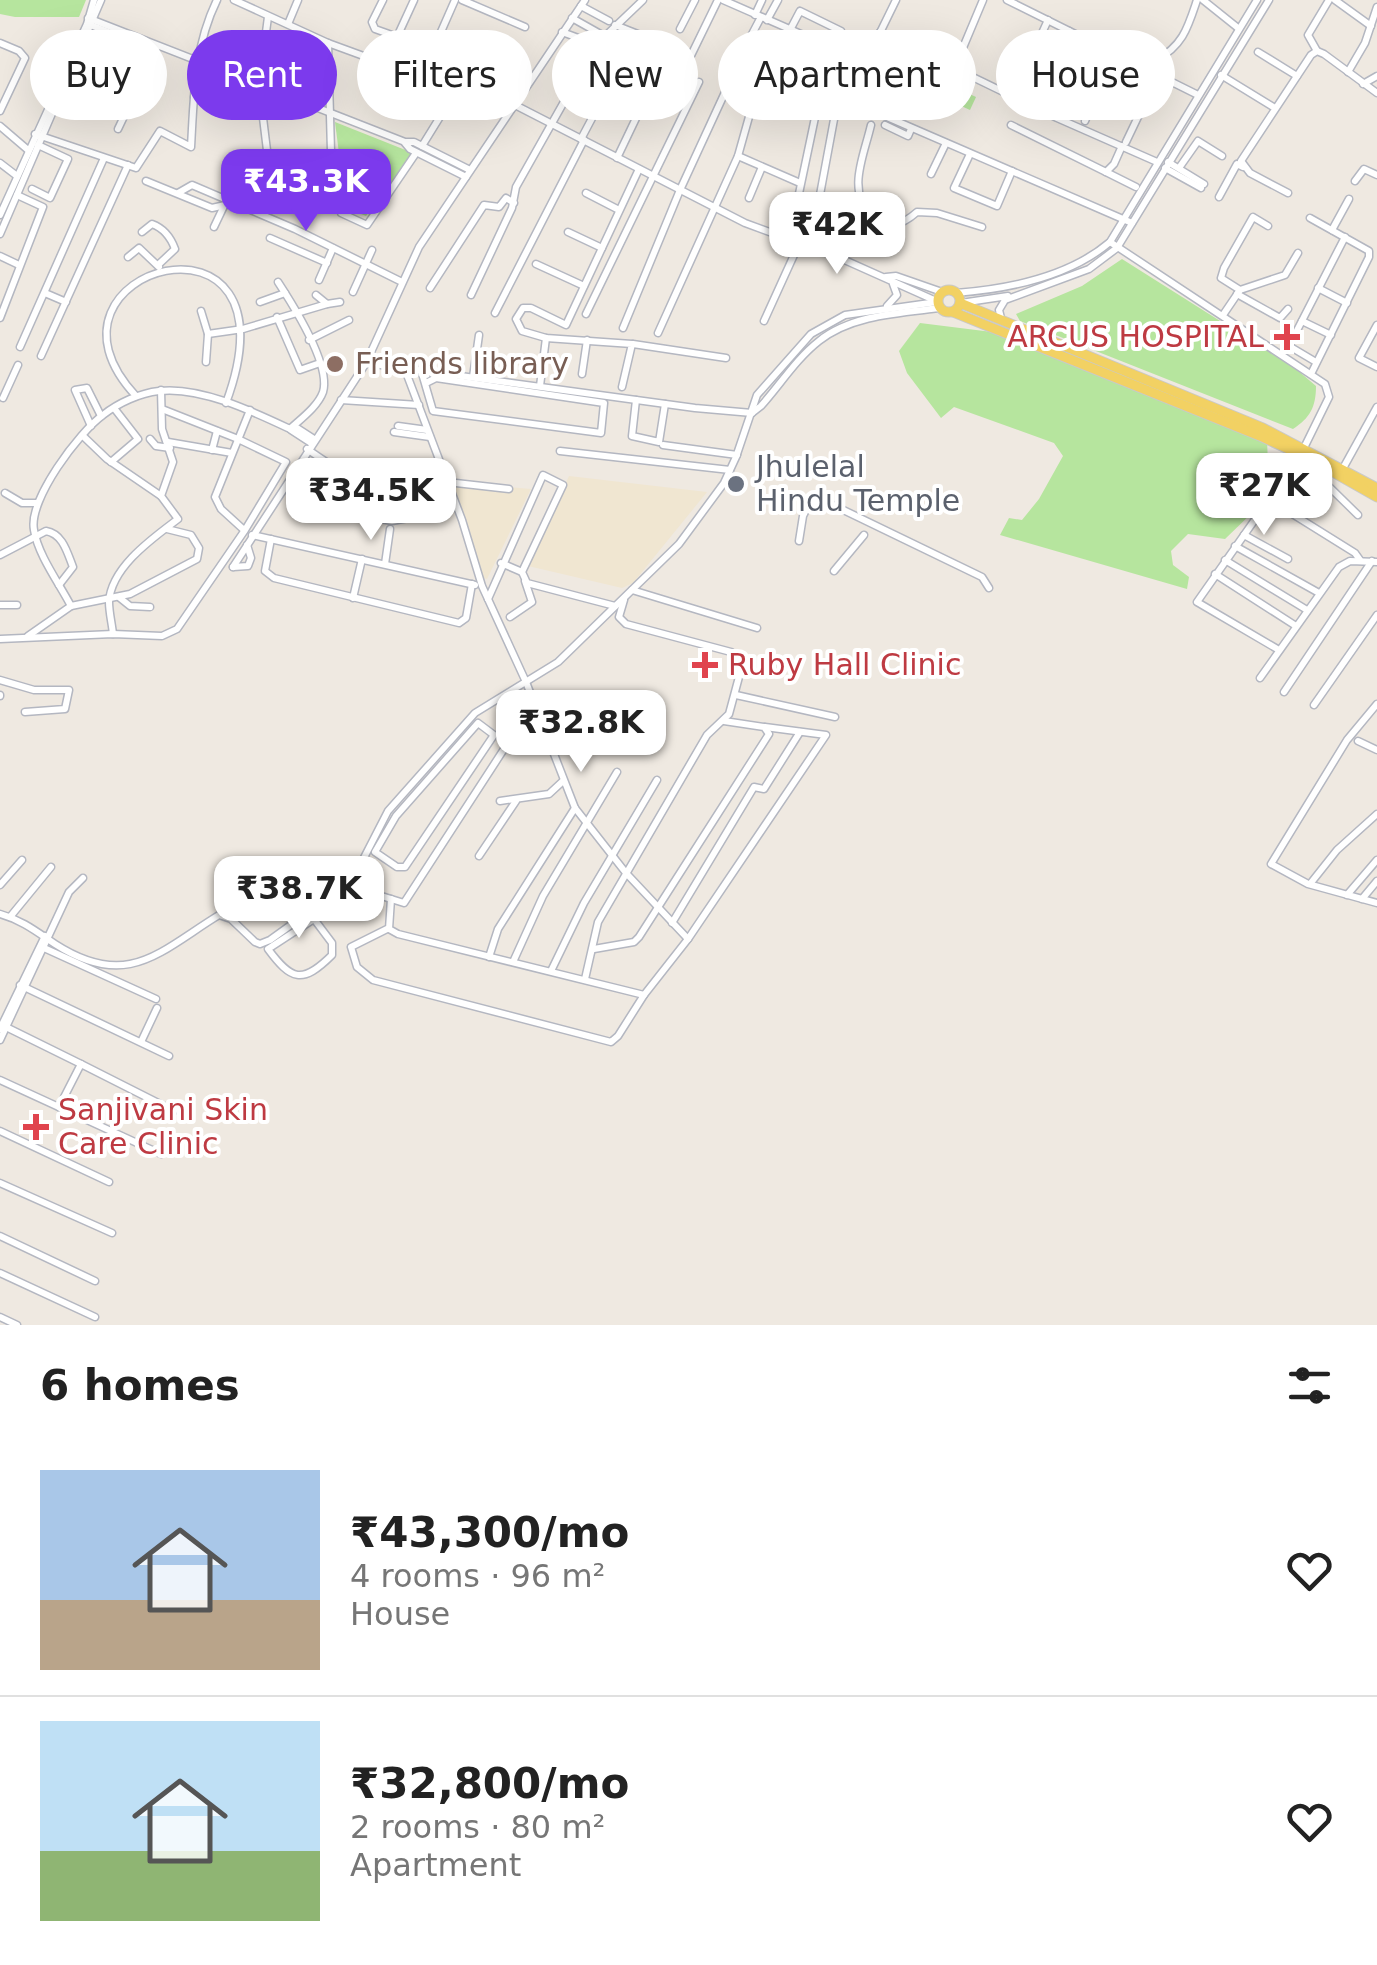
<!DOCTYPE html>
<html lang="en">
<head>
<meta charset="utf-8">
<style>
  body { margin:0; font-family:"DejaVu Sans",sans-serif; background:#f2f2f2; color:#222; height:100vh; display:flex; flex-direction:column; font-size:38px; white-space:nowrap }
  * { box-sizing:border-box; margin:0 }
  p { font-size:32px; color:#767676 }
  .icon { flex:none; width:55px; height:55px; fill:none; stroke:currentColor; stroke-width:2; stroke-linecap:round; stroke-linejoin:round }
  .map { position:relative; height:1325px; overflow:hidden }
  .drawer { display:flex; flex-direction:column; background:#fff; flex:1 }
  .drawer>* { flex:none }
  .top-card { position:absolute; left:30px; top:30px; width:1318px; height:90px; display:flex; gap:20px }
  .price { position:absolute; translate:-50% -85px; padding:0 22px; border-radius:20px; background:#fff; color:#222; font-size:32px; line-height:65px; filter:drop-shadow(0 2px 5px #0008) }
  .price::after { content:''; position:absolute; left:50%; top:60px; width:30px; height:22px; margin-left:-15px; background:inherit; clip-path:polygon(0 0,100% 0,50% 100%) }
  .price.selected { background:#7c3aed; color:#fff }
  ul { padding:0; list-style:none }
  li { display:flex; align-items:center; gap:30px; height:250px; padding:0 40px }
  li+li { border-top:2px solid #e0e0e0 }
  li span { display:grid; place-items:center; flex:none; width:280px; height:200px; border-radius:0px; color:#555 }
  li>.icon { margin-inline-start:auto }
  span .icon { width:120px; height:120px; fill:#fffc; stroke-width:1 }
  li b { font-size:42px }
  h2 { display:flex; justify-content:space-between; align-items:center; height:120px; padding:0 40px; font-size:42px }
  .tag { padding:0 35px; border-radius:45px; background:#fff; box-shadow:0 10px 40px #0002; font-size:35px; line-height:90px }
  .tag.selected { background:#7c3aed; color:#fff }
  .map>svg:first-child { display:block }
</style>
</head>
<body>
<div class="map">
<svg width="1377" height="1325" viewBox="0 0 1377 1325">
  <rect width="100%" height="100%" fill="#efe9e1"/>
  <g fill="#f0e6d1">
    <polygon points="569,476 707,492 633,583 622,588 528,566"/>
    <polygon points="449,482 531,489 487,579 481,577"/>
  </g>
  <g fill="#b6e59e">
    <polygon points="0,0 86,0 79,17 15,17 0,14"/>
    <polygon points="872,48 976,97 970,110 865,62"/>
    <polygon points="335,122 413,153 366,216 346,208"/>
    <path d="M1122,259l174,110 20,17c0,21 -6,32 -23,43l-273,-108 -4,-7 66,-28z"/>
    <polygon points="920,323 1000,333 1267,441 1269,483 1254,511 1225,539 1188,534 1171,551 1173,565 1189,577 1187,589 1000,535 1009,518 1022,520 1039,499 1063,456 1054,443 954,407 941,418 907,373 899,351"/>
  </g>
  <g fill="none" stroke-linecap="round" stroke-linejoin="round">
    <g stroke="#b4b7c1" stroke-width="9">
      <g id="minor">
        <polyline points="234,0 328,43 511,110"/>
        <polyline points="383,0 372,22 375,29 527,83"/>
        <polyline points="462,0 525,27"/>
        <polyline points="723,0 865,62"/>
        <polyline points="896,0 852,90 850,101 1132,223"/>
        <polyline points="1007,0 1198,95"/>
        <polyline points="1203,0 1238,28"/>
        <polyline points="1335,0 1371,26"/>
        <polyline points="581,6 609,21"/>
        <polyline points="755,15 762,0"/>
        <polyline points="268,17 259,85 270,175"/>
        <polyline points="88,18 405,142 414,142 470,170"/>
        <polyline points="572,18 604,36"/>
        <polyline points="767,20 778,0"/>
        <polyline points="88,24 126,39 132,38"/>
        <polyline points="288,24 298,0"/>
        <polyline points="615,25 668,46 670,48 665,61"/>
        <polyline points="680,29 695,0"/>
        <polyline points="790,30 800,11 841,31"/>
        <polyline points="562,32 660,68 617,158"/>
        <polyline points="880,32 1057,118 1157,162"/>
        <polyline points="397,37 414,0"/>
        <polyline points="0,43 19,51 25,58 0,111"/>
        <polyline points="328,43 331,152 341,213 367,225 416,153"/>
        <polyline points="433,50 455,0"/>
        <polyline points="1317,51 1308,35 1329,0"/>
        <polyline points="1258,52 1297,76"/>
        <polyline points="79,54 84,56 75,78 107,93 133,38"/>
        <path d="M1156,60c27,-14 32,-33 41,-60"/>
        <polyline points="957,62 983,0"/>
        <polyline points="732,72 761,17"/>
        <polyline points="1348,72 1365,43 1377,7"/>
        <polyline points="1221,75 1275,108"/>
        <polyline points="681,76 718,0"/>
        <polyline points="1363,84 1377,76"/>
        <polyline points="1015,92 1048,20"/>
        <polyline points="1042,95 1069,31"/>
        <polyline points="194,97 235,98"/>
        <polyline points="768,100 801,36"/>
        <polyline points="300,103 301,67"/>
        <polyline points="515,105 745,223 840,258 934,300"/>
        <polyline points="840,106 850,101"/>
        <polyline points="1062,109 1091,42"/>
        <polyline points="1085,121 1114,53"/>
        <polyline points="885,125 908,136 911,129"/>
        <polyline points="1011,125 1106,172 1114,164 1122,146"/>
        <polyline points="0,126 28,150"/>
        <polyline points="118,129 157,47"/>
        <path d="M35,134l101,34 24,-37 31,16c3,-52 3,-100 26,-147"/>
        <polyline points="581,139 625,56"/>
        <polyline points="1126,142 1158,75"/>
        <polyline points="405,143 410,149 466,177"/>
        <polyline points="422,146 456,91"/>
        <polyline points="970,154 954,188 997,206 1012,171"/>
        <polyline points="738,156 800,183"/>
        <polyline points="1168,162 1204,184"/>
        <polyline points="0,163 17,176"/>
        <polyline points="1165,168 1201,188"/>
        <polyline points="1179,168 1198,141 1222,156"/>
        <polyline points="1106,172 1136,187"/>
        <polyline points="931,174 946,143"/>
        <polyline points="146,181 212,208 234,203"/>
        <polyline points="1355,181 1364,169 1377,175"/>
        <polyline points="32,189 50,198 68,159 38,145"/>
        <polyline points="178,193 192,185 295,229 402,282"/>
        <polyline points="586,193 619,210"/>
        <polyline points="1288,193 1250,173 1241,161 1311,55 1317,51 1324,54 1377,93"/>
        <polyline points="1219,197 1237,164 1243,167"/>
        <polyline points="749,198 762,167"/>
        <polyline points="815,212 797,203 817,108"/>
        <polyline points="0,215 87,24 94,0"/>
        <path d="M871,217c21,10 29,10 46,-5l20,1 45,14"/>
        <polyline points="1310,218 1369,251 1369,257 1312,372"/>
        <polyline points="214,227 224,206"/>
        <polyline points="1332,230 1349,199"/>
        <path d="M142,232l10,-8c11,4 19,14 23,25l-17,16"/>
        <polyline points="568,232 602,248"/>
        <polyline points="0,234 101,0"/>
        <polyline points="270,238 327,263"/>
        <polyline points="1110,242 1325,384 1329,397 1301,454 1197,602 1279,650"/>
        <polyline points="0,256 19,265"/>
        <path d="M836,256c16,-9 34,-20 35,-39 -24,-28 -8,-58 0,-92"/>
        <polyline points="128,257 139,248 159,267"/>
        <polyline points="536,264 584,286"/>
        <polyline points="886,277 896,276 942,292"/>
        <polyline points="319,280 333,248"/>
        <path d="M278,282c15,23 53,83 45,110 -5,14 -21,26 -32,36"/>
        <polyline points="430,288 484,205 499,207 506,198 514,203"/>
        <polyline points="1318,288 1347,303"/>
        <polyline points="1240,290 1221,278 1224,268 1253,217 1268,226"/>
        <polyline points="353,292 372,250"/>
        <polyline points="45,293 66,302"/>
        <path d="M956,293c52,-4 113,-16 154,-51l147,-242"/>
        <polyline points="1237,294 1280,318 1288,309"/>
        <polyline points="316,295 327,304 340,302"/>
        <polyline points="471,295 512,208 516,187 596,45 643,0"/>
        <polyline points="260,302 285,293"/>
        <polyline points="961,303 1008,296"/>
        <polyline points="887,306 897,295 893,284"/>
        <polyline points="201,311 208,334 206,362"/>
        <polyline points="495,313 584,140"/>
        <polyline points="586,314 699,82"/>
        <polyline points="1223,315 1240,290 1285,275 1298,253"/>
        <polyline points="277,317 300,370 320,363"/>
        <polyline points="0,318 43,207 17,195"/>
        <polyline points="1001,318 999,310 1005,300 1089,269 1117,248 1269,0"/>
        <polyline points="764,321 819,200 835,114"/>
        <polyline points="1302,321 1331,335"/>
        <polyline points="1377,325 1359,358 1377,367"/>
        <polyline points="623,328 680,190 727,88"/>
        <polyline points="658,333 738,156 754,99 782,104"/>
        <polyline points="208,334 243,329 327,304"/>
        <polyline points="309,340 349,320"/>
        <polyline points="633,344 726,358"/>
        <polyline points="20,347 104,158"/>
        <polyline points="41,356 128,165"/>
        <polyline points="1316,362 1289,346 1345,237"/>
        <polyline points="366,363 695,408 752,413"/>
        <polyline points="404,367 462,520 482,586 526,682 575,808 626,873 688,939 644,995"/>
        <polyline points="421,370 433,411 601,433 604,403 436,378 426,383"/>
        <polyline points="582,374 587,340"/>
        <polyline points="473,377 479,335"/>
        <polyline points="540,386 546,338"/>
        <polyline points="622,387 632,344 546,338 522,331 516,319 523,308 531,308 566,325 639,169"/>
        <path d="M136,396c-120,-128 170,-208 90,7"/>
        <polyline points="3,398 18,365"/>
        <polyline points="341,400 419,405"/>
        <polyline points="636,400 632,436 659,442 665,404"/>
        <path d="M752,413l9,-7c19,-21 35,-47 58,-65 32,-26 81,-28 121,-33"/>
        <polyline points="91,426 75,390 87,388 101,416"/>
        <polyline points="398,426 427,430"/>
        <polyline points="291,430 311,443"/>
        <polyline points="394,432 430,437"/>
        <polyline points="83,436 107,459 161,496"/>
        <polyline points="150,439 156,446 170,448"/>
        <polyline points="168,442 232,453"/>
        <polyline points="663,445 737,455"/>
        <path d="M307,449c42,29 80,56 131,27"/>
        <polyline points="212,450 217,431"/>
        <polyline points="560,451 730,470"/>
        <polyline points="1310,459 1308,463 1312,470 1358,515"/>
        <polyline points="111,462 138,439 114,408"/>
        <polyline points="332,467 308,506 392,521 446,511 436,478"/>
        <polyline points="1341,472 1377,407"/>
        <polyline points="447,482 509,489"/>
        <polyline points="5,493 22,503 37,503"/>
        <polyline points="1270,500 1355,553 1360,560"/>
        <polyline points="244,530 221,509 215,497 250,410"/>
        <polyline points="252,535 475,585"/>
        <polyline points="1244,535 1288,559"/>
        <polyline points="271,539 265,571 274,578 459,623 466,618 472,584"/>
        <polyline points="799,541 803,516 810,502 833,505 982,577 989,588"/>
        <polyline points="1235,546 1319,593"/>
        <path d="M0,555l46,-24c17,3 21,21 27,36l-14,18"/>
        <polyline points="1225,560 1307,610"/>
        <polyline points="501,563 522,572"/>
        <polyline points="385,564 390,529"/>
        <polyline points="233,567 366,363 419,247 585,0"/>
        <polyline points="233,567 248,566 251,558 247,545"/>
        <polyline points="834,571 864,535"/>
        <polyline points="1215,574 1296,626"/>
        <polyline points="632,590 757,628"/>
        <polyline points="120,598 130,606 150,607"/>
        <polyline points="353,598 362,559"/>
        <polyline points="488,599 543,475 563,485 522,572 527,583 615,606"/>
        <polyline points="0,605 17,605"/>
        <polyline points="71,606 130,594 197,559 199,548 191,535 167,529"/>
        <polyline points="510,617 532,602 525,581"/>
        <path d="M113,634c-1,-10 -4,-22 -4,-32 2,-35 44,-64 69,-83l-17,-23 12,-34 -11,-33 -1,-39"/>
        <path d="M28,636l43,-30c-12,-23 -33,-51 -37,-76 -6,-30 45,-98 69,-115 15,-12 37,-22 56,-24 41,-5 95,21 131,38l7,-1 17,11"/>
        <polyline points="0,639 113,634 162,636 177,629 245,530 286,462 238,439 162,409"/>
        <polyline points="1260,678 1339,567 1350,561 1377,562"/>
        <polyline points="0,680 34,690 69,690 65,709 25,712"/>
        <polyline points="1284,692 1372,561"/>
        <polyline points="0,695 0,696"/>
        <polyline points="736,695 835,717"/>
        <polyline points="1377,704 1347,740 1271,864 1308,884 1377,903"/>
        <polyline points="1314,705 1377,615"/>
        <polyline points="514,720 524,728 541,722"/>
        <polygon points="478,723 494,735 405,867 397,867 375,852 396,816"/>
        <polyline points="1358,741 1377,750"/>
        <polyline points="500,801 549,794 563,781"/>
        <polyline points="479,856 516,801"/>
        <polyline points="1310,884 1337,850 1377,814"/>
        <polyline points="0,885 22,860"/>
        <polyline points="346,885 404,903 519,726"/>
        <polyline points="1347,895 1377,860"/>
        <polyline points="1362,899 1377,881"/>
        <path d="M0,914c22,6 37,18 55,30 73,47 105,7 164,-29l12,4 24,23 5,2 10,-4 82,-59 36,-70 87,-98 83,-51 121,-118 45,-61 12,-26 21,-62 54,-61 34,-19 92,-13"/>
        <polyline points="10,917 51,867"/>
        <path d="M314,919l18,24v12c-30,30 -41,25 -64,-6z"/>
        <polyline points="672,923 754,787 764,789 800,732"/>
        <polyline points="389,928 351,947 357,967 373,980 611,1042 618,1036 644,995 398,934 389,929 391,899"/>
        <polyline points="688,939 826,735 765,727"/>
        <polyline points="44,948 156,999"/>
        <polyline points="594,949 634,942 639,937 769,734 764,727 724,721"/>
        <polyline points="489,957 498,929 575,808"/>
        <polyline points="513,962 543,896 617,772"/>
        <polyline points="551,971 584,903 657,780"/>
        <polyline points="585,979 598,922 707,735 729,714 743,662 731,652 626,624 619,617 624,600"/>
        <polyline points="20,985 169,1056"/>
        <polyline points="6,1027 81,1064"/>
        <polyline points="0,1029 45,936"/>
        <polyline points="0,1040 69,892 83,878"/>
        <polyline points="141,1042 157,1008"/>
        <polyline points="0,1080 161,1154"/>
        <polyline points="59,1107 81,1064 174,1111"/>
        <polyline points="0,1131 109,1182"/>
        <polyline points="0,1183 112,1233"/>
        <polyline points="0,1236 95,1281"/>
        <polyline points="0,1273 95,1317"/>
        <polyline points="0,1317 17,1325"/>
      </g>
    </g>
    <g stroke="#c9c9c9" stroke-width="11">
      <g id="major">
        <circle cx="949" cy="301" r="11"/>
        <polyline points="960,303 1263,428 1377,488"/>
        <polyline points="953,312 1260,436 1310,459 1377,497"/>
      </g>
    </g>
    <use href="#minor" stroke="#fff" stroke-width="6"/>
    <use href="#major" stroke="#f2d163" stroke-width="9"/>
  </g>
  <g fill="#e0444e" stroke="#fff" stroke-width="4">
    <path d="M1282 322h10v10h10v10h-10v10h-10v-10h-10v-10h10z"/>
    <path d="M700 650h10v10h10v10h-10v10h-10v-10h-10v-10h10z"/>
    <path d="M31 1112h10v10h10v10h-10v10h-10v-10h-10v-10h10z"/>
  </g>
  <circle fill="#8d6e63" stroke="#fff" stroke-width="4" cx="335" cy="364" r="10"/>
  <circle fill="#6b7280" stroke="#fff" stroke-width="4" cx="736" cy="484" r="10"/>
  <g text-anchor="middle" stroke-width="8" stroke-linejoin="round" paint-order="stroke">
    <g font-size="30" fill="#be3a42" stroke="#fff" text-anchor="start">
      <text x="1264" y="347" text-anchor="end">ARCUS HOSPITAL</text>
      <text x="728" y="675">Ruby Hall Clinic</text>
      <text x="58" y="1120">Sanjivani Skin<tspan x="58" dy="34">Care Clinic</tspan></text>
    </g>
    <g font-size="30" fill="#785e54" stroke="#fff" text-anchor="start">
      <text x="355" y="374">Friends library</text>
    </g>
    <g font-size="30" fill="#5b616d" stroke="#fff" text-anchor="start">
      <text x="756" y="477">Jhulelal<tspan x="756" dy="34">Hindu Temple</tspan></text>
    </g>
  </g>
</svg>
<b class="price selected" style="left:306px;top:234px">₹43.3K</b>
<b class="price" style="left:837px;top:277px">₹42K</b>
<b class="price" style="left:1264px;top:538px">₹27K</b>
<b class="price" style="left:371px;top:543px">₹34.5K</b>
<b class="price" style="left:581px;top:775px">₹32.8K</b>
<b class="price" style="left:299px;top:941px">₹38.7K</b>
<div class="top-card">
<a class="tag">Buy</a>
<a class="tag selected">Rent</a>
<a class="tag">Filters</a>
<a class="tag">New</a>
<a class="tag">Apartment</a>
<a class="tag">House</a>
</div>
</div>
<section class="drawer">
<h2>6 homes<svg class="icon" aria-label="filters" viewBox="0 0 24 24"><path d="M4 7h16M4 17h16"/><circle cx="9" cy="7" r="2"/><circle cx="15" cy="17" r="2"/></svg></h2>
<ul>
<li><span style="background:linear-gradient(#a9c7e8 65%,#b9a48a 0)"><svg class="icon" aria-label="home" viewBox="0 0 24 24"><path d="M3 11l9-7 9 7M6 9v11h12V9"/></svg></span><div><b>₹43,300/mo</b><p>4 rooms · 96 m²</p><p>House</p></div><svg class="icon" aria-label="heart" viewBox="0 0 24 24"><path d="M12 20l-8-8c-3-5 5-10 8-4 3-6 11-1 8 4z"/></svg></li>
<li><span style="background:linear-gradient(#bfe0f5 65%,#8fb573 0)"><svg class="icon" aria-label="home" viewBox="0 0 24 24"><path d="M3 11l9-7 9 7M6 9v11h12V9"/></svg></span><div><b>₹32,800/mo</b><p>2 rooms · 80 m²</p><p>Apartment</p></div><svg class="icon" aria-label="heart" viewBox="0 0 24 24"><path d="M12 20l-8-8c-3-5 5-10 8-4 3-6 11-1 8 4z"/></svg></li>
</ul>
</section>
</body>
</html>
